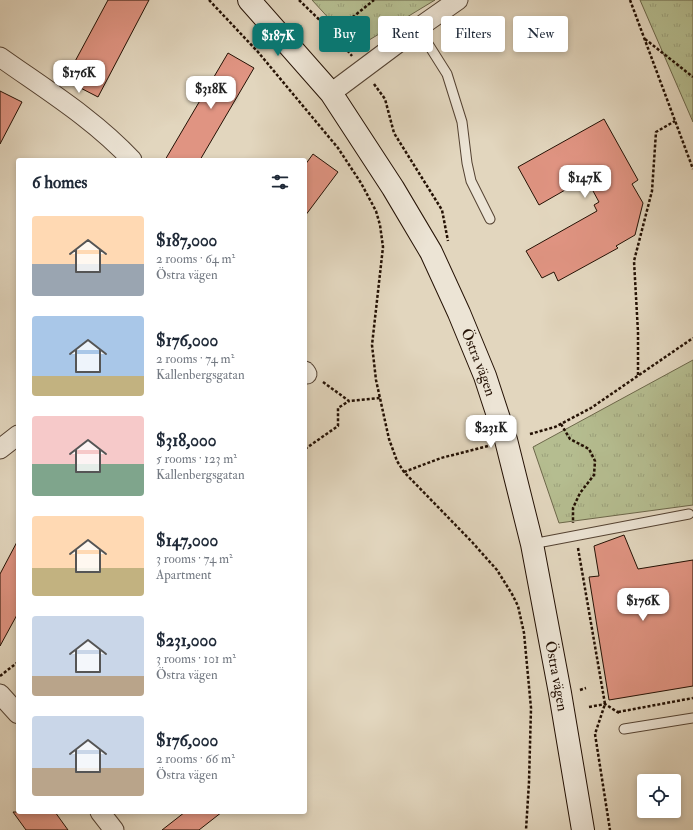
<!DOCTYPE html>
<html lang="en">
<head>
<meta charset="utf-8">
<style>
  body { margin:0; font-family:"IM FELL Double Pica",serif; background:#f6f6f7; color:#1f2937; height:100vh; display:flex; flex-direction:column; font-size:15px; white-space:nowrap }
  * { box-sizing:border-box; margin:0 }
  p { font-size:13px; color:#747a83 }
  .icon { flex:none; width:22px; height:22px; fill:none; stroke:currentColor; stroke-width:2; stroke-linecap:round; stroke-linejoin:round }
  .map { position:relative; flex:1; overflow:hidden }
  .details { position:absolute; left:16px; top:158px; width:291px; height:656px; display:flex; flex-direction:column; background:#fff; border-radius:4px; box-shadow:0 2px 6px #0003 }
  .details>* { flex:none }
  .hud { position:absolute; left:319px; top:16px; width:314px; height:36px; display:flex; gap:8px }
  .controls { position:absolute; left:637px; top:774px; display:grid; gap:8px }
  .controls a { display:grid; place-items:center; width:44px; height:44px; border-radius:4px; background:#fff; box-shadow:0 2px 6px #0003; font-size:20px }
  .price { position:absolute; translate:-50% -34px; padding:0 9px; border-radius:8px; background:#fff; color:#222; font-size:13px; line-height:26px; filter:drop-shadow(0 1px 2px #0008) }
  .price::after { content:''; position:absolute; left:50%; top:24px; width:12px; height:9px; margin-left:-6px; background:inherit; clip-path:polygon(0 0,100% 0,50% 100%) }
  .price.on { background:#0f766e; color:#fff }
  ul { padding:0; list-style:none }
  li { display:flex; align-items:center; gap:12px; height:100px; padding:0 16px }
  li span { display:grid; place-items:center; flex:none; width:112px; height:80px; border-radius:4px; color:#555 }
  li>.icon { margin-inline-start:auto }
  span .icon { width:48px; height:48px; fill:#fffc; stroke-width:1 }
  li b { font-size:17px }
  h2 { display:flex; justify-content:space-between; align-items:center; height:48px; padding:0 16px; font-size:17px }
  .chip { padding:0 14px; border-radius:4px; background:#fff; box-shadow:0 2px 6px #0003; font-size:14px; line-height:36px }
  .chip.on { background:#0f766e; color:#fff }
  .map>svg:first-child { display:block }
</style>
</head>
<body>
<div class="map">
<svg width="693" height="830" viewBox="0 0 693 830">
  <defs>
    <pattern id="park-tufts" width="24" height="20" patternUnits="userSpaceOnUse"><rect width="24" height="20" fill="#b5bd90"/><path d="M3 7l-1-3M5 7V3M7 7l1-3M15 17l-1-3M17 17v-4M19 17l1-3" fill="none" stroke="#9ca17b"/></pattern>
  </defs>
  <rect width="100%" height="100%" fill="#e2d6be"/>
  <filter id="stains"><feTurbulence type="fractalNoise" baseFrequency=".005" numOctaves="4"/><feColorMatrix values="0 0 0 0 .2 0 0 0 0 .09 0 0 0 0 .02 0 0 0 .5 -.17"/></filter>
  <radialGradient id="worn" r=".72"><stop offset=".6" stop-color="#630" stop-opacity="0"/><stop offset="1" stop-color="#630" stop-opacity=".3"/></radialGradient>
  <g fill="url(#park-tufts)" stroke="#6c674a">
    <polygon points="312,0 435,0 356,48"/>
    <polygon points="640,0 693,0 693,122"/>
    <polygon points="693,360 693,505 559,523 533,447"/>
  </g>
  <g fill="#e09482" stroke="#241104">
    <polygon points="108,0 149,0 98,97 65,80"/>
    <polygon points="228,53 254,68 200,160 165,160"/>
    <polygon points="0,91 22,102 0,144"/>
    <polygon points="604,119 638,180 632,184 643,203 635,235 616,246 618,248 558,281 554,272 542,278 526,251 597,211 594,205 599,202 586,178 539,205 518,167"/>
    <polygon points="313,154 338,172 305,216 305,165"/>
    <polygon points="624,535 638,569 693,560 693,686 609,700 589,577 599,576 594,546"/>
    <polygon points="18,540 18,613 0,646 0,574"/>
    <polygon points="13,812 55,812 68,830 26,830"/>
    <polygon points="185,812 222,812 199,830 162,830"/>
  </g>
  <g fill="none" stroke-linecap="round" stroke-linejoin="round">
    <g stroke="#544232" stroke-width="11">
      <g id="lane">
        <polyline points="418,28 447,74 462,122 467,163 471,181 490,219"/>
        <polyline points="532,544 689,514"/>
        <polyline points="624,729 693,718"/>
      </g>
    </g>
    <g stroke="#544232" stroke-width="21">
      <g id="street">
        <path d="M0,57c45,32 94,62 132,103"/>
        <polyline points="331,93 418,28 458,0"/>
        <polyline points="305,371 307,374"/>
        <polyline points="0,449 18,435"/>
        <polyline points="0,694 18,714"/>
        <polyline points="100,812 114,830"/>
      </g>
    </g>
    <g stroke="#241104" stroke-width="24">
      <g id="secondary">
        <path id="s1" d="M249,0l82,93 62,95 38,64 28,61 26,63 21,64 26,104 28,149 23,137"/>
      </g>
    </g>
    <g stroke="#241104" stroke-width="2.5" stroke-dasharray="3 2" stroke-linecap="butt">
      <polyline points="209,0 258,52 338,148 361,183 376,211 380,225 383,247 372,345 376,380 389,439 397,461 404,472 472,542 497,570 512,594 518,606 524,633 531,708 529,782 526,830"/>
      <polyline points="299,0 333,33 352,56"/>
      <polyline points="630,0 693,169"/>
      <polyline points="333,33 374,0"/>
      <polyline points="645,39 693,77"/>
      <polyline points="374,84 385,99 394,133 442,210 448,241"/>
      <polyline points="638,375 638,332 634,261 652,191 656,132 675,121"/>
      <polyline points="323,382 349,401 380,398"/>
      <polyline points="561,424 570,439 589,449 595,461 594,475 580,493 573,508 573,523"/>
      <polyline points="530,434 555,427 591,408 693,338"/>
      <polyline points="305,449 338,426 338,408 349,401"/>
      <polyline points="404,472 441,458 488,446"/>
      <polyline points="578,548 605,704 595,734 610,830"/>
      <polyline points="0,676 18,662"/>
      <polyline points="580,690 586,688"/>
      <polyline points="589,707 605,704 619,713"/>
      <polyline points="618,712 693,698"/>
    </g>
    <use href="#lane" stroke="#ece4d5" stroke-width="9"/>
    <use href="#street" stroke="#ece4d5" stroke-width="19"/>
    <use href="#secondary" stroke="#ece4d5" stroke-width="22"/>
  </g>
  <g text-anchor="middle" stroke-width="3.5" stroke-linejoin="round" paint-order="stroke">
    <g font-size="15" fill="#241104" stroke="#ece4d5">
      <text dy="5" stroke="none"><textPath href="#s1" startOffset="432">Östra vägen</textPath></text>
      <text dy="5" stroke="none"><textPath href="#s1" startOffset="756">Östra vägen</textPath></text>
    </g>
  </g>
  <rect width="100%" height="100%" filter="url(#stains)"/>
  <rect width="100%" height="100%" fill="url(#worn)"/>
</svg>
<div class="controls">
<a><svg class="icon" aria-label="locate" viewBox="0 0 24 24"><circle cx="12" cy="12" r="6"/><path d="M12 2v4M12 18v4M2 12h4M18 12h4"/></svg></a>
</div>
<b class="price on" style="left:278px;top:57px">$187K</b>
<b class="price" style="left:79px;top:94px">$176K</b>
<b class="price" style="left:211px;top:110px">$318K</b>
<b class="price" style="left:585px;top:199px">$147K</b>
<b class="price" style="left:491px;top:449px">$231K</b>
<b class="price" style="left:643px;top:622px">$176K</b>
<div class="hud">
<a class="chip on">Buy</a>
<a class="chip">Rent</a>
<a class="chip">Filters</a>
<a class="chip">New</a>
</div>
<section class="details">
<h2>6 homes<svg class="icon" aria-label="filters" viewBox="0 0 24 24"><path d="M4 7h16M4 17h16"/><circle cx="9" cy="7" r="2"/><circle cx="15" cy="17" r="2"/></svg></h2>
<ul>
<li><span style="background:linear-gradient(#ffd9b3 60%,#9aa5b1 0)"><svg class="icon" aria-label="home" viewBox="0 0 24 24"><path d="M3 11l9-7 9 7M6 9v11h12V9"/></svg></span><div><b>$187,000</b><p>2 rooms · 64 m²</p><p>Östra vägen</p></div></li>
<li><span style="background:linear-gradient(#a9c7e8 75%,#c2b280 0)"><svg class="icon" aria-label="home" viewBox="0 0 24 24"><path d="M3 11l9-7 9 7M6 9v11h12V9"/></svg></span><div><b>$176,000</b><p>2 rooms · 74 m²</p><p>Kallenbergsgatan</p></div></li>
<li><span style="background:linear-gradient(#f6c9c9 60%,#7fa58c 0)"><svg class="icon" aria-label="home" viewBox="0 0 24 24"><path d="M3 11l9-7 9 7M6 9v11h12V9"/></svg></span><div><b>$318,000</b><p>5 rooms · 123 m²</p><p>Kallenbergsgatan</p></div></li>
<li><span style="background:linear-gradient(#ffd9b3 65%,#c2b280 0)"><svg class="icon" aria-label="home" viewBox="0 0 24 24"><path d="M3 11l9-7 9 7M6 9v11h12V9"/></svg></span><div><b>$147,000</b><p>3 rooms · 74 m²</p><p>Apartment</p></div></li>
<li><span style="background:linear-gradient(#c9d6e8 75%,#b9a48a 0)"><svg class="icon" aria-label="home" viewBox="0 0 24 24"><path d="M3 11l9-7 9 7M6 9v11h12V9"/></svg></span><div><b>$231,000</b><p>3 rooms · 101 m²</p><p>Östra vägen</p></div></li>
<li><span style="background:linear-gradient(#c9d6e8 65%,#b9a48a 0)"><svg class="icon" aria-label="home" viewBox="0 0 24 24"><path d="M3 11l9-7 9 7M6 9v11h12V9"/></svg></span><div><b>$176,000</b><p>2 rooms · 66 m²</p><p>Östra vägen</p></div></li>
</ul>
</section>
</div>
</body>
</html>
